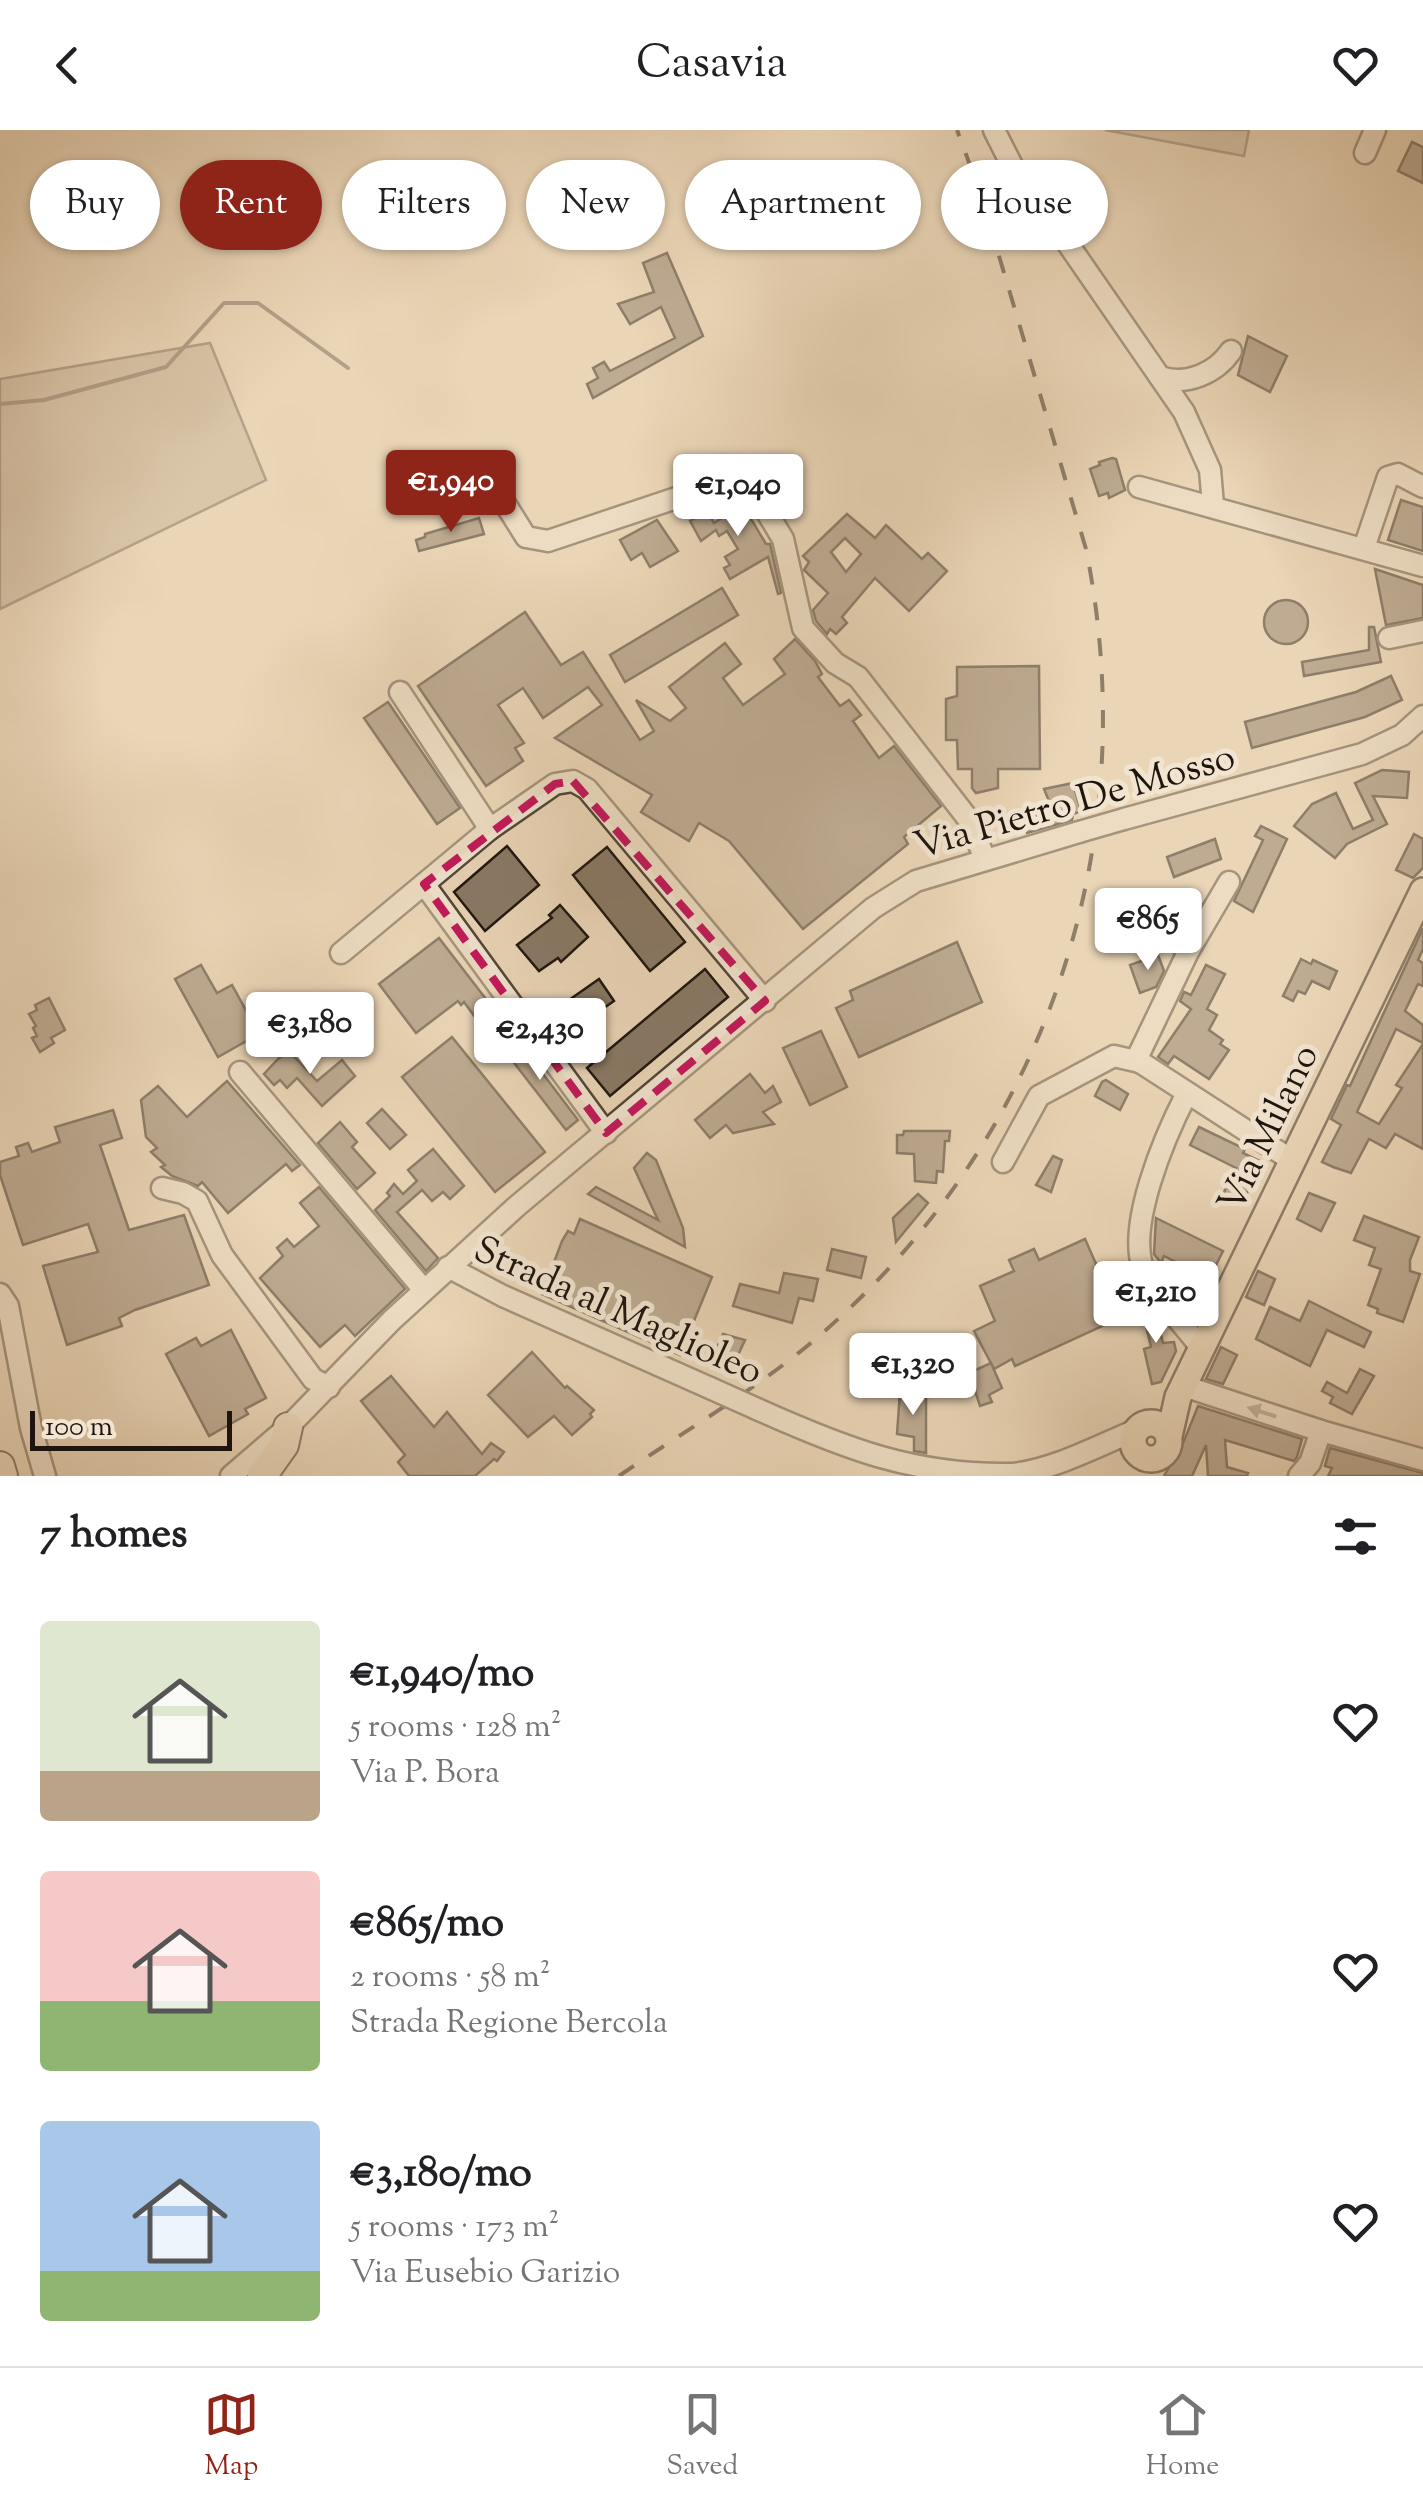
<!DOCTYPE html>
<html lang="en">
<head>
<meta charset="utf-8">
<style>
  body { margin:0; font-family:"Sorts Mill Goudy",serif; background:#f6f6f6; color:#202124; height:100vh; display:flex; flex-direction:column; font-size:38px; white-space:nowrap }
  * { box-sizing:border-box; margin:0 }
  p { font-size:32px; color:#757577 }
  .icon { flex:none; width:55px; height:55px; fill:none; stroke:currentColor; stroke-width:2; stroke-linecap:round; stroke-linejoin:round }
  .map { position:relative; height:1346px; overflow:hidden }
  .drawer { display:flex; flex-direction:column; background:#fff; flex:1 }
  .drawer>* { flex:none }
  .hud { position:absolute; left:30px; top:30px; width:1365px; height:90px; display:flex; gap:20px }
  .scale { position:absolute; left:30px; bottom:25px; width:202px; box-sizing:border-box; padding-left:10px; border:5px solid #1f150e; border-top:0; font-size:28px; line-height:35px; white-space:nowrap; color:#1f150e; -webkit-text-stroke:8px #f1e4d0; paint-order:stroke }
  .price { position:absolute; translate:-50% -85px; padding:0 22px; border-radius:10px; background:#fff; color:#222; font-size:32px; line-height:65px; filter:drop-shadow(0 2px 5px #0008) }
  .price::after { content:''; position:absolute; left:50%; top:60px; width:30px; height:22px; margin-left:-15px; background:inherit; clip-path:polygon(0 0,100% 0,50% 100%) }
  .price.on { background:#8f2418; color:#fff }
  ul { padding:0; list-style:none }
  li { display:flex; align-items:center; gap:30px; height:250px; padding:0 40px }
  li span { display:grid; place-items:center; flex:none; width:280px; height:200px; border-radius:10px; color:#555 }
  li>.icon { margin-inline-start:auto }
  span .icon { width:120px; height:120px; fill:#fffc; stroke-width:1 }
  li b { font-size:42px }
  h2 { display:flex; justify-content:space-between; align-items:center; height:120px; padding:0 40px; font-size:42px }
  .pill { padding:0 35px; border-radius:45px; background:#fff; box-shadow:0 2px 8px #0004; font-size:35px; line-height:90px }
  .pill.on { background:#8f2418; color:#fff }
  header { display:flex; justify-content:space-between; align-items:center; height:130px; padding:0 40px; background:#fff; font-size:45px; font-weight:600 }
  .tabs { display:flex; justify-content:space-around; align-items:center; height:140px; border-top:2px solid #e0e0e0; background:#fff; font-size:28px; color:#757577 }
  .tabs a { display:grid; justify-items:center; gap:5px }
  .tabs .on { color:#8f2418 }
  .map>svg:first-child { display:block }
</style>
</head>
<body>
<header><svg class="icon" aria-label="back" viewBox="0 0 24 24"><path d="M15 5l-7 7 7 7"/></svg>Casavia<svg class="icon" aria-label="heart" viewBox="0 0 24 24"><path d="M12 20l-8-8c-3-5 5-10 8-4 3-6 11-1 8 4z"/></svg></header>
<div class="map">
<svg width="1423" height="1346" viewBox="0 0 1423 1346">
  <rect width="100%" height="100%" fill="#ead5b7"/>
  <filter id="stains"><feTurbulence type="fractalNoise" baseFrequency=".002" numOctaves="4"/><feColorMatrix values="0 0 0 0 .2 0 0 0 0 .09 0 0 0 0 .02 0 0 0 .5 -.17"/></filter>
  <radialGradient id="worn" r=".72"><stop offset=".6" stop-color="#630" stop-opacity="0"/><stop offset="1" stop-color="#630" stop-opacity=".3"/></radialGradient>
  <g fill="#c7b49a" stroke="#736454" stroke-width="2.5">
    <polygon points="1105,0 1249,0 1244,26"/>
    <polygon points="210,213 266,350 0,479 0,249"/>
  </g>
  <g fill="none" stroke-linecap="round" stroke-linejoin="round">
    <polyline stroke="#6f6151" stroke-width="4" points="0,274 44,270 166,237 224,173 258,173 348,238"/>
  </g>
  <g fill="#897966" stroke="#1f150e" stroke-width="2.5" fill-rule="evenodd">
    <polygon points="1412,12 1423,17 1423,53 1398,41"/>
    <polygon points="667,123 703,206 593,268 587,254 598,248 593,238 604,232 610,241 675,208 661,177 630,194 618,174 654,162 643,133"/>
    <polygon points="1248,206 1287,226 1270,262 1238,245"/>
    <polygon points="1112,328 1116,329 1125,360 1109,368 1108,363 1099,366 1090,339 1100,335 1099,332"/>
    <polygon points="738,367 766,414 770,414 781,463 778,464 768,427 730,449 724,438 730,435 725,427 738,419 727,401 719,406 716,400 701,411 690,391 707,381 714,393 731,382 727,374"/>
    <polygon points="1401,370 1423,377 1423,421 1388,410"/>
    <path d="M847,384l28,24 11,-13 36,34 6,-6 19,18 -38,40 -34,-33 -33,39 5,6 -11,11 -6,-5 -3,5 -11,-13 -3,-11 15,-17 -24,-23 5,-8 -6,-6zM845,408l16,16 -15,18 -15,-20z"/>
    <polygon points="479,388 484,404 419,421 416,410 425,407 425,404"/>
    <polygon points="657,390 678,421 650,437 642,423 631,430 620,410"/>
    <polygon points="1375,439 1423,455 1423,488 1386,495"/>
    <polygon points="722,458 738,485 625,552 610,525"/>
    <circle cx="1286" cy="492" r="22"/>
    <polygon points="525,482 561,535 583,522 640,610 654,601 636,570 670,591 686,578 669,557 725,513 741,534 723,548 743,575 785,544 774,529 795,509 815,531 822,544 818,547 840,576 849,570 861,585 853,591 879,628 894,616 941,676 904,707 908,714 803,799 729,711 699,693 689,711 641,682 652,665 555,608 602,575 588,557 543,588 523,558 498,575 524,613 515,618 523,631 486,656 418,556"/>
    <polygon points="1369,497 1374,497 1381,532 1304,546 1302,532 1369,520"/>
    <polygon points="1039,536 1040,639 998,639 998,658 976,663 972,658 972,639 958,639 957,610 946,610 946,569 957,566 957,537"/>
    <polygon points="1391,546 1402,570 1365,587 1252,618 1245,592 1356,562"/>
    <polygon points="388,572 460,678 437,694 364,588"/>
    <polygon points="1382,640 1409,642 1407,668 1373,666 1387,694 1347,714 1335,728 1294,696 1312,674 1336,663 1353,699 1373,690 1355,653"/>
    <polygon points="1073,653 1081,681 1073,684 1072,690 1027,703 1024,693 1037,688 1035,681 1051,676 1044,659"/>
    <polygon points="1261,696 1287,709 1253,782 1234,771 1263,710 1255,706"/>
    <polygon points="1414,704 1423,709 1423,738 1413,748 1396,740"/>
    <polygon points="1215,709 1221,729 1174,747 1167,727"/>
    <polygon points="507,716 539,755 485,801 454,762"/>
    <polygon points="607,717 685,812 650,841 573,745"/>
    <polygon points="560,775 588,807 561,832 558,828 539,841 517,815 552,788 549,785"/>
    <polygon points="1423,798 1423,819 1418,830 1423,833 1423,856 1418,854 1405,881 1423,895 1423,913 1396,899 1357,982 1379,994 1402,958 1396,955 1423,914 1423,1019 1395,1004 1386,1018 1369,1009 1351,1043 1333,1037 1322,1032 1341,995 1331,989 1347,955 1350,956"/>
    <polygon points="439,808 499,886 483,898 464,872 461,875 458,871 416,903 379,854"/>
    <polygon points="957,812 982,872 859,927 836,878 853,870 850,861"/>
    <polygon points="1158,825 1164,841 1156,857 1140,863 1130,835"/>
    <polygon points="1301,829 1311,834 1313,830 1337,841 1329,859 1312,851 1305,864 1298,861 1293,871 1283,866"/>
    <polygon points="201,835 217,863 232,855 259,904 218,927 175,849"/>
    <polygon points="1206,835 1225,844 1207,879 1217,885 1209,900 1223,910 1220,914 1229,920 1209,949 1174,926 1168,934 1158,927 1191,879 1180,871 1184,862 1191,865"/>
    <polygon points="705,839 728,867 610,966 587,938"/>
    <polygon points="599,849 614,871 575,898 559,877"/>
    <polygon points="49,868 65,900 51,908 54,913 40,922 32,908 37,906 33,898 36,896 29,884 37,880 35,875"/>
    <polygon points="821,901 847,957 810,975 783,918"/>
    <polygon points="452,907 545,1022 495,1062 402,947"/>
    <polygon points="515,907 578,990 566,1000 501,916"/>
    <polygon points="289,921 317,951 342,930 355,946 322,976 297,948 287,958 280,950 274,955 264,944 278,929"/>
    <polygon points="750,944 765,963 773,956 781,972 763,982 774,994 733,1003 726,995 710,1008 695,990"/>
    <polygon points="1106,950 1128,964 1120,980 1095,966 1102,952"/>
    <polygon points="227,951 300,1035 292,1041 286,1034 228,1083 202,1052 198,1056 172,1046 161,1037 165,1035 151,1022 157,1018 146,1007 141,970 158,956 187,987"/>
    <polygon points="382,979 406,1005 390,1019 367,993"/>
    <polygon points="113,980 122,1008 100,1015 129,1100 184,1085 209,1155 135,1180 119,1188 122,1196 67,1215 43,1136 98,1122 88,1094 23,1115 0,1045 0,1032 19,1026 16,1017 28,1013 32,1022 60,1012 55,997"/>
    <polygon points="340,992 357,1012 352,1017 375,1043 357,1059 318,1013"/>
    <polygon points="1199,997 1245,1019 1243,1023 1262,1032 1242,1073 1223,1064 1236,1038 1190,1015"/>
    <polygon points="904,1001 950,1001 949,1011 945,1011 943,1042 937,1041 936,1053 915,1051 914,1024 897,1023 897,1005 903,1005"/>
    <polygon points="433,1019 464,1056 450,1069 443,1062 432,1071 422,1060 397,1082 438,1128 426,1141 375,1080 390,1066 387,1063 394,1054 403,1064 417,1051 408,1040"/>
    <polygon points="647,1023 656,1030 683,1098 685,1117 588,1064 596,1057 658,1090 634,1038"/>
    <polygon points="1053,1026 1062,1030 1051,1062 1036,1055"/>
    <polygon points="319,1057 405,1159 355,1206 345,1195 320,1217 260,1148 283,1126 277,1118 287,1109 294,1117 319,1096 300,1073"/>
    <polygon points="1309,1063 1335,1073 1321,1101 1297,1089"/>
    <polygon points="918,1064 928,1073 896,1112 893,1088"/>
    <polygon points="1364,1086 1419,1107 1410,1130 1410,1141 1420,1144 1403,1192 1377,1183 1378,1179 1368,1175 1381,1139 1369,1135 1375,1118 1354,1110"/>
    <polygon points="1156,1088 1223,1121 1205,1157 1182,1143 1185,1137 1164,1126 1161,1133 1154,1124"/>
    <polygon points="580,1089 712,1147 680,1225 542,1164 562,1111 568,1101 574,1104"/>
    <polygon points="1085,1109 1120,1188 1015,1236 1012,1229 994,1239 974,1201 995,1191 980,1156 1014,1141 1009,1130 1034,1119 1039,1130"/>
    <polygon points="832,1119 866,1127 861,1148 827,1140"/>
    <polygon points="1258,1141 1275,1149 1264,1175 1246,1167"/>
    <polygon points="784,1143 818,1149 813,1171 799,1168 792,1193 733,1176 740,1154 779,1163"/>
    <polygon points="1138,1162 1156,1185 1163,1213 1174,1212 1176,1221 1161,1252 1152,1254 1144,1219 1151,1217"/>
    <polygon points="1309,1171 1371,1202 1364,1217 1327,1200 1310,1236 1256,1209 1270,1177 1300,1191"/>
    <polygon points="231,1200 266,1268 245,1279 248,1284 209,1306 166,1224 196,1208 201,1216"/>
    <polygon points="723,1204 745,1210 732,1238 714,1225"/>
    <polygon points="1221,1217 1237,1225 1223,1254 1206,1249"/>
    <polygon points="532,1222 565,1258 567,1256 594,1280 590,1284 592,1287 572,1305 554,1286 528,1307 488,1265"/>
    <polygon points="991,1233 1002,1258 989,1265 992,1272 980,1276 969,1243"/>
    <polygon points="1360,1239 1374,1246 1352,1284 1330,1273 1333,1267 1322,1261 1327,1252 1347,1263"/>
    <polygon points="391,1246 434,1297 447,1282 482,1324 491,1313 504,1322 497,1331 494,1329 475,1346 409,1346 398,1332 405,1325 361,1271"/>
    <polygon points="900,1262 926,1262 926,1323 914,1321 914,1307 897,1304"/>
    <polygon points="1198,1276 1302,1309 1297,1327 1294,1331 1225,1310 1227,1337 1248,1343 1247,1346 1208,1346 1206,1315 1192,1346 1164,1346 1184,1311"/>
    <polygon points="1330,1318 1423,1343 1423,1346 1328,1346 1332,1338 1325,1336"/>
  </g>
  <g fill="none" stroke-linecap="round" stroke-linejoin="round">
    <g stroke="#524538" stroke-width="25">
      <g id="minor">
        <polyline points="994,0 1037,85 1057,98 1184,282 1210,340 1213,375"/>
        <polyline points="1365,23 1375,0"/>
        <path d="M1160,247c27,9 56,-4 71,-26"/>
        <polyline points="1139,357 1423,436"/>
        <polyline points="441,361 480,357 506,375 526,407 548,411 721,353 737,351 751,356 783,409 803,498 835,533 858,547 969,690 985,729"/>
        <polyline points="1364,418 1388,347 1398,344 1423,357"/>
        <polyline points="1389,508 1423,501"/>
        <polyline points="400,562 490,699"/>
        <polyline points="1124,689 1362,624 1402,605 1423,586"/>
        <polyline points="1229,752 1188,822 1139,924 1140,932 1293,1031"/>
        <polyline points="424,754 606,1003"/>
        <polyline points="341,823 490,699 555,654 573,651 587,659 765,871"/>
        <polyline points="240,942 424,1160"/>
        <path d="M1187,963c-21,41 -63,136 -42,180 14,27 39,52 57,76"/>
        <polyline points="1003,1032 1039,966 1114,926 1140,932"/>
        <polyline points="162,1058 183,1063 197,1071 222,1125 313,1249 329,1257"/>
        <polyline points="448,1137 503,1166 710,1258"/>
        <polyline points="0,1164 8,1176 31,1298 45,1346"/>
        <polyline points="1184,1256 1321,1301 1423,1330"/>
        <path d="M757,1279c87,39 157,67 256,65 42,-5 85,-28 123,-44"/>
        <polyline points="231,1346 288,1297 392,1190 517,1076 873,778 916,751 1079,702"/>
        <polyline points="1299,1346 1310,1333 1321,1301"/>
      </g>
    </g>
    <g stroke="#1f150e" stroke-width="30">
      <g id="major">
        <circle cx="1151" cy="1311" r="18"/>
        <polyline points="1169,1306 1178,1267 1423,761"/>
      </g>
    </g>
    <g stroke="#1f150e" stroke-width="32">
      <g id="highway">
        <polyline points="0,1336 3,1346"/>
        <polyline points="262,1346 284,1315 288,1297"/>
      </g>
    </g>
    <use href="#minor" stroke="#f1e4d0" stroke-width="20"/>
    <use href="#major" stroke="#ead5b7" stroke-width="25"/>
    <use href="#highway" stroke="#ead5b7" stroke-width="28"/>
    <path stroke="#1f150e" stroke-width="4" stroke-dasharray="18 18" stroke-linecap="butt" d="M619,1346c64,-44 133,-84 193,-134 233,-197 334,-495 274,-793l-106,-357 -23,-62"/>
    <g stroke="#524538" stroke-width="25" stroke-linecap="butt">
      <g id="minor-bridge">
        <polyline points="1079,702 1124,689"/>
        <polyline points="710,1258 757,1279"/>
      </g>
    </g>
    <use href="#minor-bridge" stroke="#f1e4d0" stroke-width="20"/>
  </g>
  <defs><path id="oneway-solid" d="M-6-.8H1V-3.2L6.5 0L1 3.2V.8H-6Z" transform="scale(2.5)"/></defs>
  <use fill="#928779" href="#oneway-solid" transform="translate(1262 1282) rotate(-162)"/>
  <path d="M0 0H1423V1346H0ZM573,651l192,220 -159,132 -182,-249 131,-100z" fill="#ead5b7" fill-opacity=".55" fill-rule="evenodd"/>
  <path fill="none" stroke="#c2185b" stroke-width="8" stroke-dasharray="20 12" stroke-linejoin="round" d="M573,651l192,220 -159,132 -182,-249 131,-100z"/>
  <g text-anchor="middle" stroke-width="10" stroke-linejoin="round" paint-order="stroke">
    <g font-size="38" fill="#1f150e" stroke="#f1e4d0">
      <text transform="translate(1074 670) rotate(-16)" y="13">Via Pietro De Mosso</text>
      <text transform="translate(1267 998) rotate(-64)" y="13">Via Milano</text>
      <text transform="translate(619 1179) rotate(24)" y="13">Strada al Maglioleo</text>
    </g>
  </g>
  <rect width="100%" height="100%" filter="url(#stains)"/>
  <rect width="100%" height="100%" fill="url(#worn)"/>
</svg>
<div class="scale">100 m</div>
<b class="price on" style="left:451px;top:405px">€1,940</b>
<b class="price" style="left:738px;top:409px">€1,040</b>
<b class="price" style="left:1148px;top:843px">€865</b>
<b class="price" style="left:310px;top:947px">€3,180</b>
<b class="price" style="left:540px;top:953px">€2,430</b>
<b class="price" style="left:1156px;top:1216px">€1,210</b>
<b class="price" style="left:913px;top:1288px">€1,320</b>
<div class="hud">
<a class="pill">Buy</a>
<a class="pill on">Rent</a>
<a class="pill">Filters</a>
<a class="pill">New</a>
<a class="pill">Apartment</a>
<a class="pill">House</a>
</div>
</div>
<section class="drawer">
<h2>7 homes<svg class="icon" aria-label="filters" viewBox="0 0 24 24"><path d="M4 7h16M4 17h16"/><circle cx="9" cy="7" r="2"/><circle cx="15" cy="17" r="2"/></svg></h2>
<ul>
<li><span style="background:linear-gradient(#dfe7d0 75%,#b9a48a 0)"><svg class="icon" aria-label="home" viewBox="0 0 24 24"><path d="M3 11l9-7 9 7M6 9v11h12V9"/></svg></span><div><b>€1,940/mo</b><p>5 rooms · 128 m²</p><p>Via P. Bora</p></div><svg class="icon" aria-label="heart" viewBox="0 0 24 24"><path d="M12 20l-8-8c-3-5 5-10 8-4 3-6 11-1 8 4z"/></svg></li>
<li><span style="background:linear-gradient(#f6c9c9 65%,#8fb573 0)"><svg class="icon" aria-label="home" viewBox="0 0 24 24"><path d="M3 11l9-7 9 7M6 9v11h12V9"/></svg></span><div><b>€865/mo</b><p>2 rooms · 58 m²</p><p>Strada Regione Bercola</p></div><svg class="icon" aria-label="heart" viewBox="0 0 24 24"><path d="M12 20l-8-8c-3-5 5-10 8-4 3-6 11-1 8 4z"/></svg></li>
<li><span style="background:linear-gradient(#a9c7e8 75%,#8fb573 0)"><svg class="icon" aria-label="home" viewBox="0 0 24 24"><path d="M3 11l9-7 9 7M6 9v11h12V9"/></svg></span><div><b>€3,180/mo</b><p>5 rooms · 173 m²</p><p>Via Eusebio Garizio</p></div><svg class="icon" aria-label="heart" viewBox="0 0 24 24"><path d="M12 20l-8-8c-3-5 5-10 8-4 3-6 11-1 8 4z"/></svg></li>
</ul>
</section>
<nav class="tabs">
<a class="on"><svg class="icon" aria-label="map" viewBox="0 0 24 24"><path d="M3 6l6-2 6 2 6-2v14l-6 2-6-2-6 2zM9 4v14M15 6v14"/></svg>Map</a>
<a><svg class="icon" aria-label="saved" viewBox="0 0 24 24"><path d="M7 4h10v16l-5-4-5 4z"/></svg>Saved</a>
<a><svg class="icon" aria-label="home" viewBox="0 0 24 24"><path d="M3 11l9-7 9 7M6 9v11h12V9"/></svg>Home</a>
</nav>
</body>
</html>
